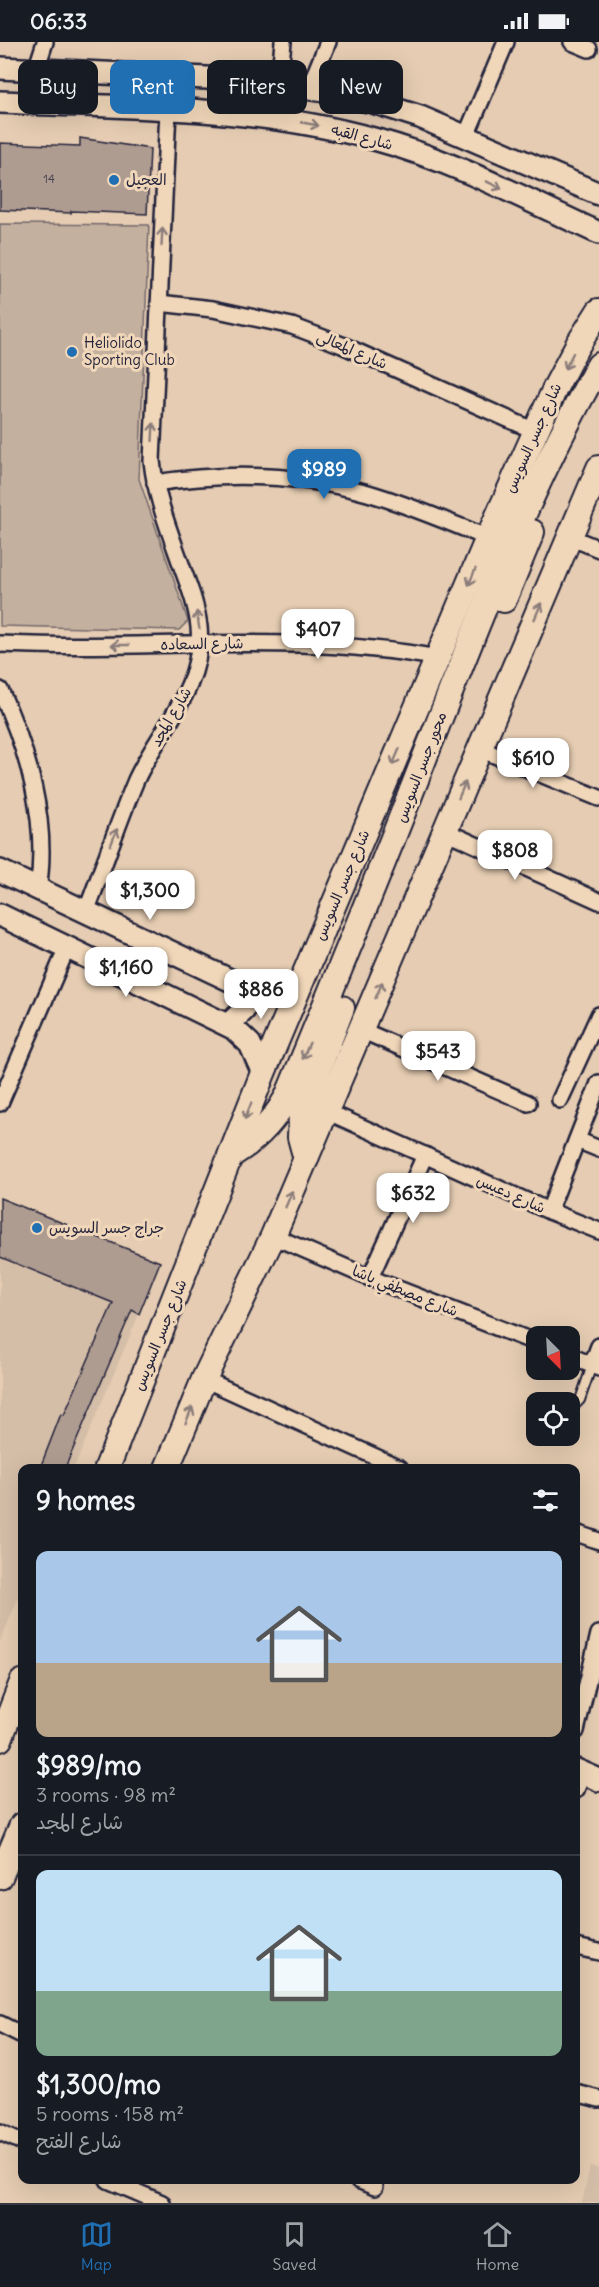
<!DOCTYPE html>
<html lang="en">
<head>
<meta charset="utf-8">
<style>
  body { margin:0; font-family:Delius,"Playpen Sans Arabic",sans-serif; background:#242831; color:#f1f3f6; height:100vh; display:flex; flex-direction:column; font-size:22px; white-space:nowrap }
  * { box-sizing:border-box; margin:0 }
  p { font-size:20px; color:#9ea1a6 }
  .icon { flex:none; width:33px; height:33px; fill:none; stroke:currentColor; stroke-width:2; stroke-linecap:round; stroke-linejoin:round }
  .map { position:relative; flex:1; overflow:hidden }
  .drawer { position:absolute; left:18px; top:1422px; width:562px; height:720px; display:flex; flex-direction:column; background:#171b24; border-radius:12px; box-shadow:0 6px 24px #0002 }
  .drawer>* { flex:none }
  .hud { position:absolute; left:18px; top:18px; width:564px; height:54px; display:flex; gap:12px }
  .needle { width:39px; rotate:156deg }
  .buttons { position:absolute; left:526px; top:1284px; display:grid; gap:12px }
  .buttons a { display:grid; place-items:center; width:54px; height:54px; border-radius:12px; background:#171b24; box-shadow:0 6px 24px #0002; font-size:30px }
  .price { position:absolute; translate:-50% -51px; padding:0 14px; border-radius:12px; background:#fff; color:#222; font-size:20px; line-height:39px; filter:drop-shadow(0 2px 3px #0008) }
  .price::after { content:''; position:absolute; left:50%; top:36px; width:18px; height:14px; margin-left:-9px; background:inherit; clip-path:polygon(0 0,100% 0,50% 100%) }
  .price.current { background:#1f6fb2; color:#fff }
  ul { padding:0; list-style:none }
  li { display:grid; align-content:center; gap:12px; height:318px; padding:0 18px }
  li+li { border-top:2px solid #363941 }
  li span { display:grid; place-items:center; height:186px; border-radius:12px; color:#555 }
  li>.icon { margin-inline-start:auto }
  span .icon { width:108px; height:108px; fill:#fffc; stroke-width:1 }
  li b { font-size:26px }
  h2 { display:flex; justify-content:space-between; align-items:center; height:72px; padding:0 18px; font-size:26px }
  .pill { padding:0 21px; border-radius:12px; background:#171b24; box-shadow:0 6px 24px #0002; font-size:21px; line-height:54px }
  .pill.current { background:#1f6fb2; color:#fff }
  .status { display:flex; justify-content:space-between; align-items:center; height:42px; padding:0 30px; background:#171b24; direction:ltr }
  .status svg { height:16px; fill:currentColor }
  .tab-bar { display:flex; justify-content:space-around; align-items:center; height:84px; border-top:2px solid #363941; background:#171b24; font-size:16px; color:#9ea1a6 }
  .tab-bar a { display:grid; justify-items:center; gap:3px }
  .tab-bar .current { color:#1f6fb2 }
  .map>svg:first-child { display:block }
</style>
</head>
<body>
<div class="status"><b>06:33</b><svg viewBox="0 0 49 12"><path d="M0 12V9h3v3zM5 12V6h3v6zM10 12V3h3v9zM15 12V0h3v12zM26 1h20v11H26zM47 4h2v5h-2z"/></svg></div>
<div class="map">
<svg width="599" height="2161" viewBox="0 0 599 2161">
  <rect width="100%" height="100%" fill="#e5ccb2"/>
  <filter id="ink" filterUnits="userSpaceOnUse"><feTurbulence type="fractalNoise" baseFrequency=".0167" numOctaves="2"/><feDisplacementMap in="SourceGraphic" scale="12" xChannelSelector="R" yChannelSelector="G"/><feConvolveMatrix kernelMatrix="1 2 1 2 8 2 1 2 1" color-interpolation-filters="sRGB"/></filter>
  <g filter="url(#ink)">
    <g fill="#d5bea8">
      <polygon points="0,1216 139,1272 74,1426 22,1426 22,1547 0,1600"/>
      <polygon points="590,2124 599,2127 599,2161 582,2161"/>
    </g>
    <polygon fill="#c4b09e" stroke="#73696c" stroke-width="1.5" points="0,182 149,183 139,437 188,579 179,588 0,584"/>
    <g fill="#af9c91" stroke="#22223b" stroke-width="1.5">
      <polygon points="80,96 150,107 147,172 71,169 71,171 0,168 0,101 80,104"/>
      <polygon points="0,1156 160,1220 139,1272 132,1268 65,1426 40,1426 61,1372 64,1373 113,1261 0,1215"/>
    </g>
    <g fill="none" stroke-linecap="round" stroke-linejoin="round">
      <g stroke="#22223b" stroke-width="12">
        <g id="lane">
          <polyline points="555,1358 562,1360"/>
          <polyline points="570,1363 575,1363 580,1358 592,1323"/>
        </g>
      </g>
      <g stroke="#22223b" stroke-width="20">
        <g id="street">
          <polyline points="572,0 589,7"/>
          <polyline points="36,28 45,0"/>
          <polyline points="279,41 283,0"/>
          <polyline points="309,46 328,0"/>
          <polyline points="466,94 506,0"/>
          <polyline points="159,261 213,267 292,284 342,303 535,389"/>
          <path d="M155,441c71,-11 144,-9 213,10 41,12 81,29 120,45"/>
          <polyline points="570,495 599,507"/>
          <path d="M0,602c146,7 293,-13 438,14"/>
          <path d="M0,648c28,60 49,133 38,199"/>
          <polyline points="480,707 599,756"/>
          <polyline points="445,789 599,859"/>
          <path d="M86,870c17,-44 32,-89 50,-132 23,-50 69,-94 63,-153 -2,-20 -9,-38 -16,-57 -12,-35 -27,-71 -31,-109l16,-351"/>
          <polyline points="361,988 528,1061"/>
          <polyline points="560,1058 599,973"/>
          <polyline points="0,1061 67,906"/>
          <polyline points="326,1069 549,1169 599,1189"/>
          <polyline points="577,1098 599,1107"/>
          <polyline points="549,1169 599,1041"/>
          <polyline points="273,1194 370,1236 537,1301"/>
          <polyline points="370,1236 425,1113"/>
          <polyline points="570,1314 599,1326"/>
          <polyline points="592,1323 599,1304"/>
          <polyline points="204,1337 400,1426"/>
          <polyline points="576,1491 599,1499"/>
          <polyline points="576,1689 599,1592"/>
          <polyline points="576,1748 583,1731"/>
          <polyline points="576,1905 599,1910"/>
          <polyline points="0,1982 22,1993"/>
          <polyline points="576,2051 599,2057"/>
          <polyline points="0,2090 22,2100"/>
          <polyline points="108,2138 162,2161"/>
          <polyline points="358,2138 375,2145"/>
        </g>
      </g>
      <g stroke="#22223b" stroke-width="26">
        <g id="secondary">
          <polyline points="0,26 248,38 325,49 373,60 420,75 599,152"/>
          <path d="M0,60c125,6 252,3 374,37 78,21 151,60 225,94"/>
          <polyline points="0,829 253,949 270,953 296,952"/>
          <polyline points="0,873 233,986 250,1002 263,1031"/>
          <polyline points="228,983 244,968 249,947"/>
          <polyline points="576,1728 599,1738"/>
        </g>
      </g>
      <g stroke="#22223b" stroke-width="28">
        <g id="primary">
          <polyline points="504,558 532,490"/>
          <path d="M230,1114c25,-15 43,-33 57,-59 48,-116 96,-231 141,-348 52,-131 101,-262 171,-384"/>
          <polyline points="306,1117 300,1095 301,1072 342,966"/>
          <polyline points="107,1426 263,1031 488,496 556,344 577,304 599,269"/>
          <polyline points="167,1426 204,1337 273,1194 599,426"/>
          <polyline points="0,1697 22,1640"/>
          <polyline points="0,1835 22,1783"/>
        </g>
      </g>
      <use href="#lane" stroke="#f1d7b9" stroke-width="8"/>
      <use href="#street" stroke="#f1d7b9" stroke-width="15"/>
      <use href="#secondary" stroke="#f1d7b9" stroke-width="21"/>
      <use href="#primary" stroke="#f1d7b9" stroke-width="24"/>
    </g>
    <defs><path id="oneway-shaft" d="M-6 0H5M1.5-3L5.5 0L1.5 3" fill="none" stroke-width="1.6" stroke-linecap="round" stroke-linejoin="round" transform="scale(1.5)"/></defs>
    <g stroke="#8a7c7a">
      <use href="#oneway-shaft" transform="translate(310 82) rotate(11)"/>
      <use href="#oneway-shaft" transform="translate(494 143) rotate(25)"/>
      <use href="#oneway-shaft" transform="translate(162 195) rotate(-87)"/>
      <use href="#oneway-shaft" transform="translate(569 319) rotate(117)"/>
      <use href="#oneway-shaft" transform="translate(153 390) rotate(-87)"/>
      <use href="#oneway-shaft" transform="translate(472 535) rotate(113)"/>
      <use href="#oneway-shaft" transform="translate(538 569) rotate(-67)"/>
      <use href="#oneway-shaft" transform="translate(198 578) rotate(-99)"/>
      <use href="#oneway-shaft" transform="translate(120 603) rotate(180)"/>
      <use href="#oneway-shaft" transform="translate(396 715) rotate(113)"/>
      <use href="#oneway-shaft" transform="translate(462 748) rotate(-67)"/>
      <use href="#oneway-shaft" transform="translate(114 795) rotate(-69)"/>
      <use href="#oneway-shaft" transform="translate(379 948) rotate(-67)"/>
      <use href="#oneway-shaft" transform="translate(306 1009) rotate(113)"/>
      <use href="#oneway-shaft" transform="translate(248 1069) rotate(112)"/>
      <use href="#oneway-shaft" transform="translate(289 1157) rotate(-67)"/>
      <use href="#oneway-shaft" transform="translate(189 1373) rotate(-67)"/>
    </g>
  </g>
  <g fill="#1f6fb2" stroke="#f1d7b9" stroke-width="2">
    <circle cx="114" cy="138" r="6"/>
    <circle cx="72" cy="310" r="6"/>
    <circle cx="37" cy="1186" r="6"/>
  </g>
  <g text-anchor="middle" stroke-width="6" stroke-linejoin="round" paint-order="stroke">
    <g font-size="12" fill="#454050">
      <text x="49" y="141">14</text>
    </g>
    <g font-size="15" fill="#22223b" stroke="#f1d7b9">
      <text transform="translate(362 95) rotate(15)" y="5">شارع القبه</text>
      <text transform="translate(352 308) rotate(23)" y="5">شارع المعالى</text>
      <text transform="translate(533 396) rotate(-66)" y="5">شارع جسر السويس</text>
      <text transform="translate(202 602) rotate(-1)" y="5">شارع السعاده</text>
      <text transform="translate(171 675) rotate(-60)" y="5">شارع المجد</text>
      <text transform="translate(421 725) rotate(-69)" y="5">محور جسر السويس</text>
      <text transform="translate(342 843) rotate(-67)" y="5">شارع جسر السويس</text>
      <text transform="translate(511 1152) rotate(24)" y="5">شارع دعبس</text>
      <text transform="translate(405 1249) rotate(22)" y="5">شارع مصطفي باشا</text>
      <text transform="translate(160 1293) rotate(-68)" y="5">شارع جسر السويس</text>
    </g>
    <g font-size="15" fill="#22223b" stroke="#f1d7b9" text-anchor="start">
      <text x="126" y="143">العجيل</text>
      <text x="84" y="306">Heliolido<tspan x="84" dy="17">Sporting Club</tspan></text>
      <text x="49" y="1191">جراج جسر السويس</text>
    </g>
  </g>
</svg>
<div class="buttons">
<a><svg class="needle" viewBox="-14 -14 28 28"><path d="M0-13l5 13h-10z" fill="#e53935"/><path d="M0 13l5-13h-10z" fill="#9ea1a6"/></svg></a>
<a><svg class="icon" aria-label="locate" viewBox="0 0 24 24"><circle cx="12" cy="12" r="6"/><path d="M12 2v4M12 18v4M2 12h4M18 12h4"/></svg></a>
</div>
<b class="price current" style="left:324px;top:458px">$989</b>
<b class="price" style="left:318px;top:618px">$407</b>
<b class="price" style="left:533px;top:747px">$610</b>
<b class="price" style="left:515px;top:839px">$808</b>
<b class="price" style="left:150px;top:879px">$1,300</b>
<b class="price" style="left:126px;top:956px">$1,160</b>
<b class="price" style="left:261px;top:978px">$886</b>
<b class="price" style="left:438px;top:1040px">$543</b>
<b class="price" style="left:413px;top:1182px">$632</b>
<div class="hud">
<a class="pill">Buy</a>
<a class="pill current">Rent</a>
<a class="pill">Filters</a>
<a class="pill">New</a>
</div>
<section class="drawer">
<h2>9 homes<svg class="icon" aria-label="filters" viewBox="0 0 24 24"><path d="M4 7h16M4 17h16"/><circle cx="9" cy="7" r="2"/><circle cx="15" cy="17" r="2"/></svg></h2>
<ul>
<li><span style="background:linear-gradient(#a9c7e8 60%,#b9a48a 0)"><svg class="icon" aria-label="home" viewBox="0 0 24 24"><path d="M3 11l9-7 9 7M6 9v11h12V9"/></svg></span><div><b>$989/mo</b><p>3 rooms · 98 m²</p><p>شارع المجد</p></div></li>
<li><span style="background:linear-gradient(#bfe0f5 65%,#7fa58c 0)"><svg class="icon" aria-label="home" viewBox="0 0 24 24"><path d="M3 11l9-7 9 7M6 9v11h12V9"/></svg></span><div><b>$1,300/mo</b><p>5 rooms · 158 m²</p><p>شارع الفتح</p></div></li>
</ul>
</section>
</div>
<nav class="tab-bar">
<a class="current"><svg class="icon" aria-label="map" viewBox="0 0 24 24"><path d="M3 6l6-2 6 2 6-2v14l-6 2-6-2-6 2zM9 4v14M15 6v14"/></svg>Map</a>
<a><svg class="icon" aria-label="saved" viewBox="0 0 24 24"><path d="M7 4h10v16l-5-4-5 4z"/></svg>Saved</a>
<a><svg class="icon" aria-label="home" viewBox="0 0 24 24"><path d="M3 11l9-7 9 7M6 9v11h12V9"/></svg>Home</a>
</nav>
</body>
</html>
